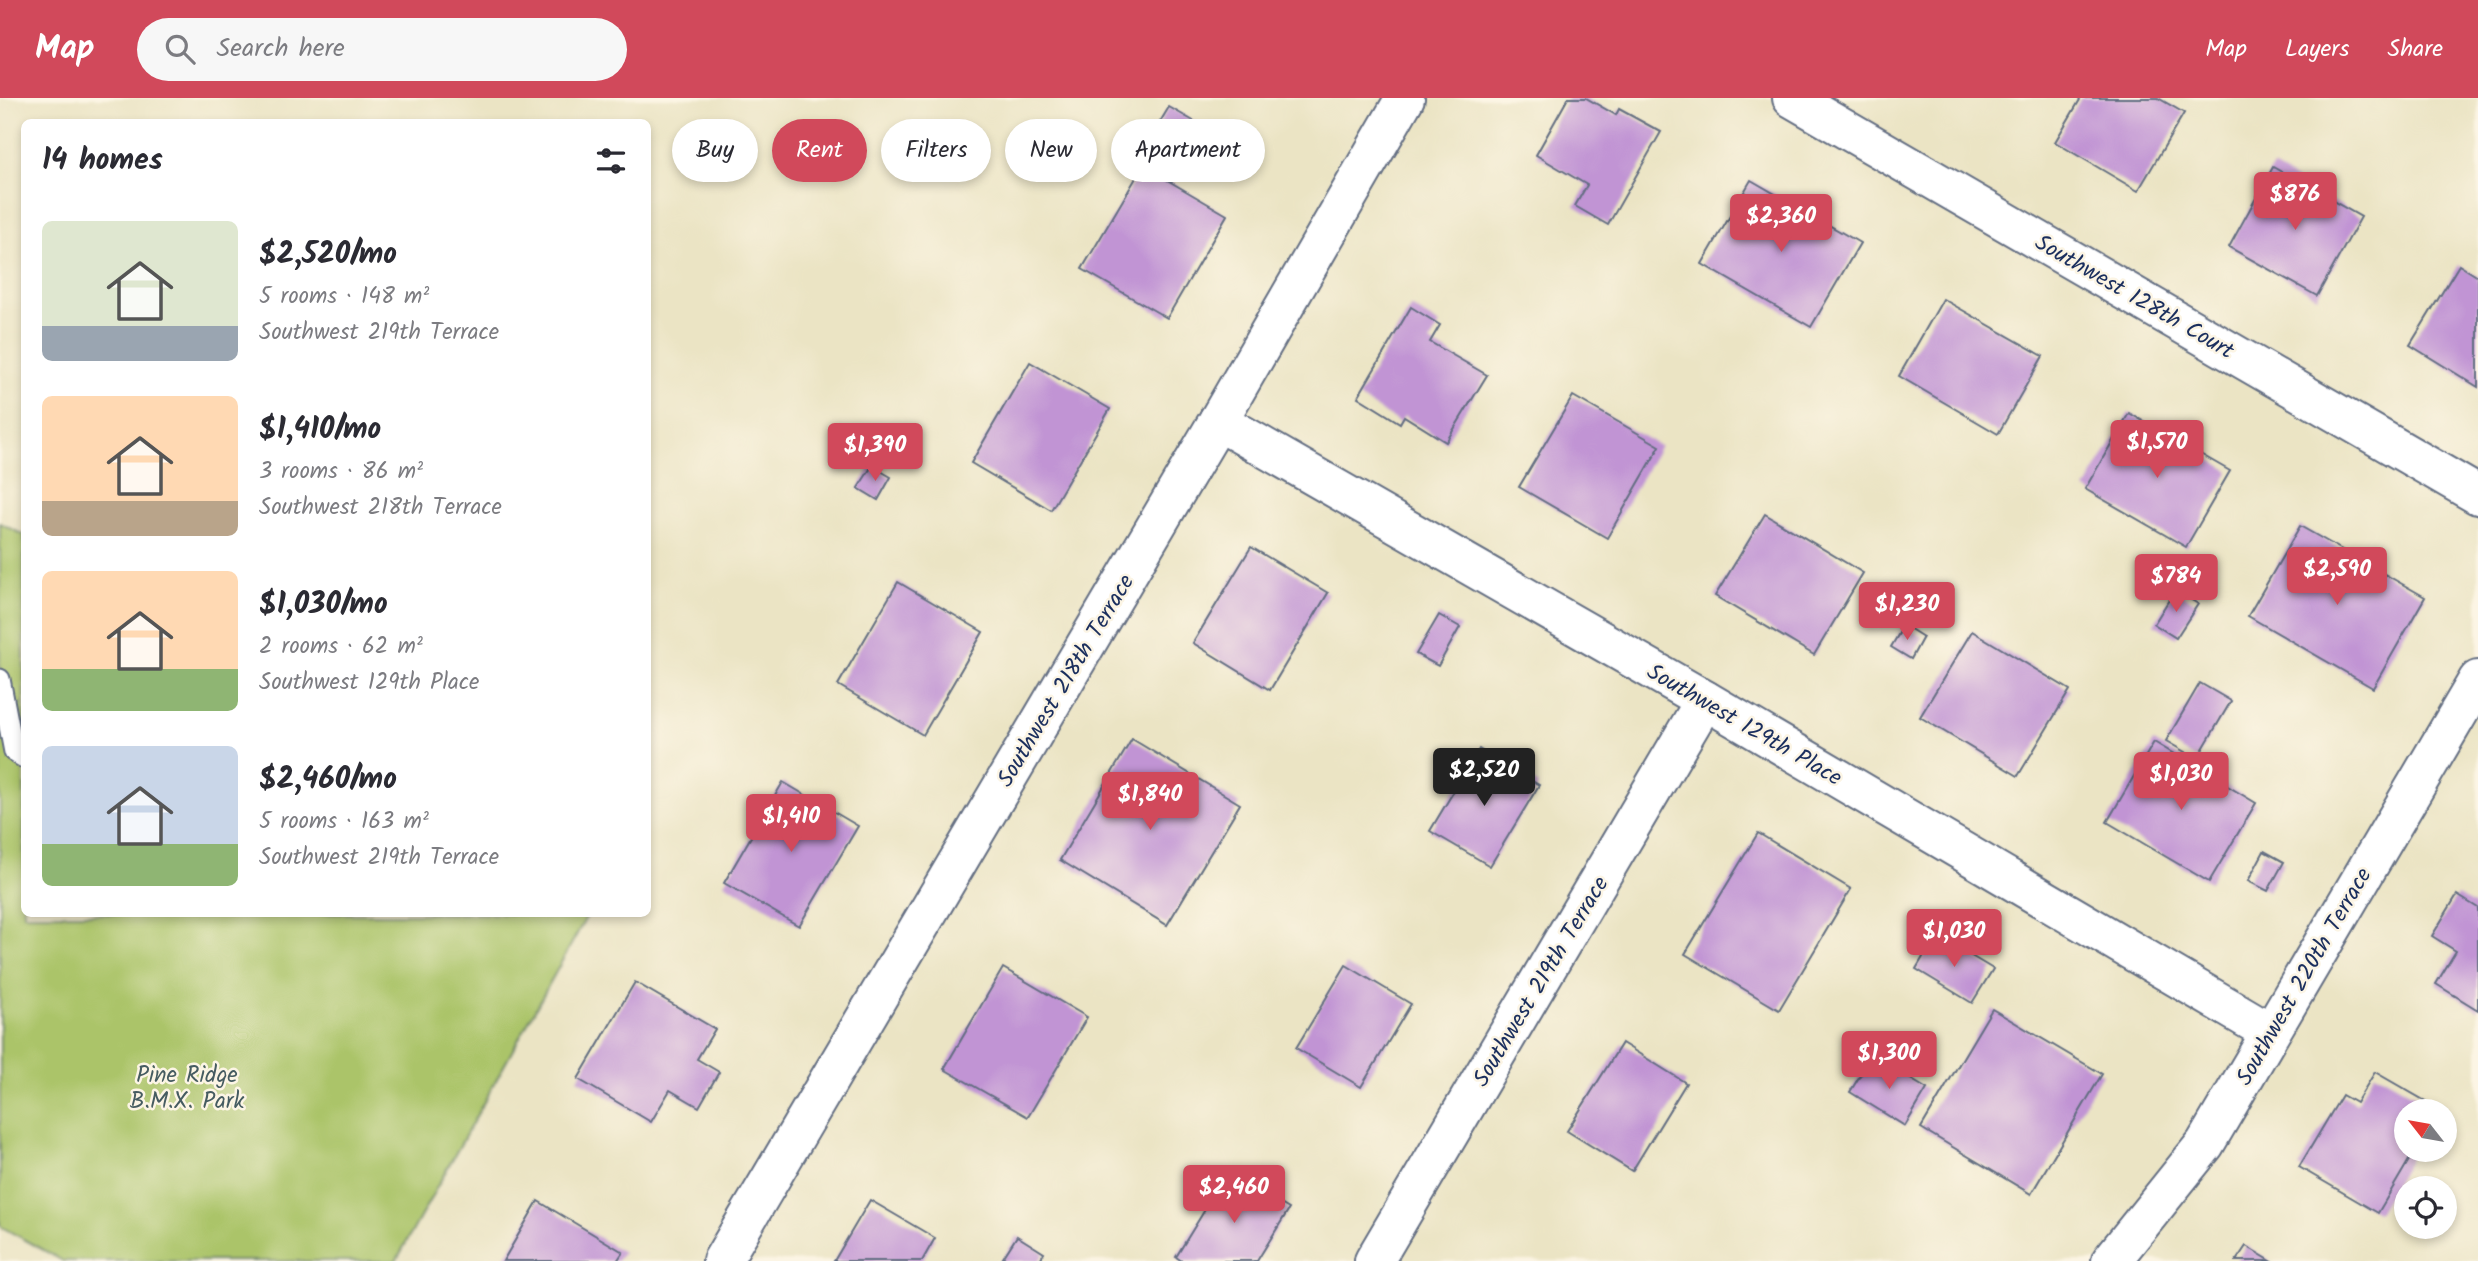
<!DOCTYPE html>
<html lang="en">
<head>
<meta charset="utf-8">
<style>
  body { margin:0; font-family:Kalam,sans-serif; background:#f7f7f7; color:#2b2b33; height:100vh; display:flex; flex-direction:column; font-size:26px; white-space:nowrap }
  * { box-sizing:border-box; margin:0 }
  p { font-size:23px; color:#7c7c81 }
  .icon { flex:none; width:38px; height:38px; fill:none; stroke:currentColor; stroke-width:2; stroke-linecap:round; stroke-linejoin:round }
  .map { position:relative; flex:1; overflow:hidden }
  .panel { position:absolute; left:21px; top:21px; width:630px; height:798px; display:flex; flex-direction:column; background:#fff; border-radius:10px; box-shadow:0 4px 10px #0003 }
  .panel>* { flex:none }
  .hud { position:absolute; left:672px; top:21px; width:665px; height:63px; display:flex; gap:14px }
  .needle { width:46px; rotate:301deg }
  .buttons { position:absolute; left:2394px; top:1001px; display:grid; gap:14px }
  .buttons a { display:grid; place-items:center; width:63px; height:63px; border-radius:50%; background:#fff; box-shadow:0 4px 10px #0003; font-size:35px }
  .price { position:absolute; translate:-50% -60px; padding:0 16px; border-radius:7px; background:#d1495b; color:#fff; font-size:23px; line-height:46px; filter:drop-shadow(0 2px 4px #0008) }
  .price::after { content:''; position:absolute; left:50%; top:42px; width:21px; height:16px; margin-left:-10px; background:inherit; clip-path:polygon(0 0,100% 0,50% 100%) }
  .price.active { background:#222; color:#fff }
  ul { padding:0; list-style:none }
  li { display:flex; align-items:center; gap:21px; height:175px; padding:0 21px }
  li span { display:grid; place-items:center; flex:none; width:196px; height:140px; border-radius:10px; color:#555 }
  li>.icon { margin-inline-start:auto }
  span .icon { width:84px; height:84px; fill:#fffc; stroke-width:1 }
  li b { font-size:30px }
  h2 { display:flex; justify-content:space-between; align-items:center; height:84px; padding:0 21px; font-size:30px }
  .chip { padding:0 24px; border-radius:32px; background:#fff; box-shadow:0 4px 10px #0003; font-size:24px; line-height:63px }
  .chip.active { background:#d1495b; color:#fff }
  header { display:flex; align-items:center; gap:42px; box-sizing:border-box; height:98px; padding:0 35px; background:#d1495b; color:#fff }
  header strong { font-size:33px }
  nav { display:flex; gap:38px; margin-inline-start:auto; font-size:24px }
  .search { width:490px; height:63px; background:#f7f7f7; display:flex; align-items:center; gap:18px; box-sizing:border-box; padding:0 24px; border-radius:38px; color:#7c7c81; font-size:26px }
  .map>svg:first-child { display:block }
</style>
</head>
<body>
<header>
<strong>Map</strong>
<div class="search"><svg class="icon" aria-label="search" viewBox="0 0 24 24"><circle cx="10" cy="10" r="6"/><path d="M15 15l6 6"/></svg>Search here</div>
<nav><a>Map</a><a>Layers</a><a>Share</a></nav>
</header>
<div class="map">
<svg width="2478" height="1163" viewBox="0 0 2478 1163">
  <rect width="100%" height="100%" fill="#fcf5e5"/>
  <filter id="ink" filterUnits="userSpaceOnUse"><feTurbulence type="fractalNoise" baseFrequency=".0143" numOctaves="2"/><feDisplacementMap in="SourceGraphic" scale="14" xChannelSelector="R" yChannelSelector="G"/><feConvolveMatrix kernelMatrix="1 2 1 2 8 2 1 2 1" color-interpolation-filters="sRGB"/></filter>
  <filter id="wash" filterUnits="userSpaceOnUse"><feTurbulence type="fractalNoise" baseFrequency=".00686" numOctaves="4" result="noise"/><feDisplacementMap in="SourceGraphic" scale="28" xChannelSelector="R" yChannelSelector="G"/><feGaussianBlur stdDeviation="1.57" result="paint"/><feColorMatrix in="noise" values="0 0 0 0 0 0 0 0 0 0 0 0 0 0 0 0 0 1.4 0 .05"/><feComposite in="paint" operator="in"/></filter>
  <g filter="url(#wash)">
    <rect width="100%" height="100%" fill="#ebe4c4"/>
    <polygon fill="#abc469" stroke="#637a64" stroke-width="2" points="0,425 24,437 24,816 588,816 396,1163 63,1163 0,1128"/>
    <g id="blocks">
      <g fill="#c194d4">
        <polygon points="1568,0 1586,0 1616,17 1619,11 1661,34 1608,127 1575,108 1587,87 1536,57"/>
        <polygon points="2081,0 2158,0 2184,15 2138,93 2055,44"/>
        <polygon points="1169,9 1197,25 1185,45 1157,29"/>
        <polygon points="1143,68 1227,117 1167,220 1082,171"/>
        <polygon points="2273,69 2361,119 2317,198 2229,149"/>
        <polygon points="1751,82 1860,145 1811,229 1702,166"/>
        <polygon points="2459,167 2478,179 2478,289 2410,247"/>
        <polygon points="1943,201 2043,258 1998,336 1899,278"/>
        <polygon points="1411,209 1440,227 1430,244 1487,277 1446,344 1404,318 1400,325 1358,299"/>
        <polygon points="1030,264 1110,311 1051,412 971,365"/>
        <polygon points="1573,298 1660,348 1607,440 1519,389"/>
        <polygon points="2129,315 2230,373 2186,449 2085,391"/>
        <polygon points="872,368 891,379 878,402 858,390"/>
        <polygon points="1765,416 1863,475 1814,557 1715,498"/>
        <polygon points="2300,428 2425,499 2373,590 2248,518"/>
        <polygon points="1251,449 1328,495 1270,592 1193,545"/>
        <polygon points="898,484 983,534 923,637 838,587"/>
        <polygon points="2175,492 2198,506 2176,540 2154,526"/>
        <polygon points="1439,517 1460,529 1438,568 1416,556"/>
        <polygon points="1904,527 1923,539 1911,561 1891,549"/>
        <polygon points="1972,533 2070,592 2018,678 1920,619"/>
        <polygon points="2200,585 2231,603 2197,661 2166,643"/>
        <polygon points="1132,641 1240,706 1167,827 1060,762"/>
        <polygon points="2154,644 2256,705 2209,784 2107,724"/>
        <polygon points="1479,651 1539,687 1490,768 1430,733"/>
        <polygon points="783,684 858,728 799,828 724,785"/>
        <polygon points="1758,735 1851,791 1779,912 1685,856"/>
        <polygon points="2264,753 2284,764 2268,793 2248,783"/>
        <polygon points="2457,797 2478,810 2478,912 2436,886 2456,853 2432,838"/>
        <polygon points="1936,837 1993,871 1972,905 1916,871"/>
        <polygon points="1346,867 1411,906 1361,989 1296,950"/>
        <polygon points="1003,870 1087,919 1028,1019 944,971"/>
        <polygon points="635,884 715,931 697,961 719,974 699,1009 670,992 651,1024 578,981"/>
        <polygon points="1992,911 2102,976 2031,1096 1921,1030"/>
        <polygon points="1622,945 1686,985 1632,1073 1567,1033"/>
        <polygon points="1872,958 1927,991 1905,1028 1850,994"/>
        <polygon points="2375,974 2439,1011 2438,1013 2406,1013 2406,1052 2415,1052 2378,1115 2299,1069 2342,997 2356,1005"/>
        <polygon points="1228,1074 1289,1111 1257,1163 1182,1163 1176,1159"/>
        <polygon points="870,1102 935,1140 922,1163 834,1163"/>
        <polygon points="538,1103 623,1154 617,1163 503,1163"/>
        <polygon points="1017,1138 1044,1155 1039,1163 1001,1163"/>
        <polygon points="2246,1148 2271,1163 2236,1163"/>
      </g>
    </g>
  </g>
  <g filter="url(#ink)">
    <use href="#blocks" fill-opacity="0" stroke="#646e82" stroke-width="2"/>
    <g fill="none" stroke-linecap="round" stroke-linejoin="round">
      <g stroke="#646e82" stroke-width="23">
        <polyline id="service" points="0,581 14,654 24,660"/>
      </g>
      <g stroke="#646e82" stroke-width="42">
        <g id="minor">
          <polyline points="1792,0 2478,397"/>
          <polyline points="1218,323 1705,602 2270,934"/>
          <polyline points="722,1163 1218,323 1405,0"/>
          <polyline points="1374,1163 1705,602"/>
          <polyline points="2111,1163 2205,1046 2478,582"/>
        </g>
      </g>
      <use href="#service" stroke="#fff" stroke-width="19"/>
      <use href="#minor" stroke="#fff" stroke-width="38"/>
    </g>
  </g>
  <g text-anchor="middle" stroke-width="5" stroke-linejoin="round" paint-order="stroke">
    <g font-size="23" fill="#1b2f5e" stroke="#fcf5e5">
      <text transform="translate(2135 198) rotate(30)" y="8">Southwest 128th Court</text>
      <text transform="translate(1065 582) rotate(-59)" y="8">Southwest 218th Terrace</text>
      <text transform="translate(1745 626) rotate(30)" y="8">Southwest 129th Place</text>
      <text transform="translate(2303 878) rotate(-60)" y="8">Southwest 220th Terrace</text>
      <text transform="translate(1540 883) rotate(-59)" y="8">Southwest 219th Terrace</text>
    </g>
    <g font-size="23" fill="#465c61" stroke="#fcf5e5">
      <text x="187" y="984">Pine Ridge<tspan x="187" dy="26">B.M.X. Park</tspan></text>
    </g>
  </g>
</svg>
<div class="buttons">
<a><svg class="needle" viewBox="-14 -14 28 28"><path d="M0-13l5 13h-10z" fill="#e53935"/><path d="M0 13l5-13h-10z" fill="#7c7c81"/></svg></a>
<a><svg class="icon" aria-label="locate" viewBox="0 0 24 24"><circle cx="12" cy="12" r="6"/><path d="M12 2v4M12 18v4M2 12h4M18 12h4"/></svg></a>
</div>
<b class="price" style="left:2295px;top:134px">$876</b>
<b class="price" style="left:1781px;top:156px">$2,360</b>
<b class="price" style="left:2157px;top:382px">$1,570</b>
<b class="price" style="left:875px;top:385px">$1,390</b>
<b class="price" style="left:2337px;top:509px">$2,590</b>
<b class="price" style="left:2176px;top:516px">$784</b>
<b class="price" style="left:1907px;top:544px">$1,230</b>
<b class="price active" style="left:1484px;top:710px">$2,520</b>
<b class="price" style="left:2181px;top:714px">$1,030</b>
<b class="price" style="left:1150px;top:734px">$1,840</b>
<b class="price" style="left:791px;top:756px">$1,410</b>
<b class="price" style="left:1954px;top:871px">$1,030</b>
<b class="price" style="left:1889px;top:993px">$1,300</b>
<b class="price" style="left:1234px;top:1127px">$2,460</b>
<div class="hud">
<a class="chip">Buy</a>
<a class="chip active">Rent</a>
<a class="chip">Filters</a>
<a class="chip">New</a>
<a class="chip">Apartment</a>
</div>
<section class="panel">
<h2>14 homes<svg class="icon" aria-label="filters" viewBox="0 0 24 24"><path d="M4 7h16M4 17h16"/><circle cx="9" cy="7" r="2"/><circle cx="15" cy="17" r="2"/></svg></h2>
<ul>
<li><span style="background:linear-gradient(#dfe7d0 75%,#9aa5b1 0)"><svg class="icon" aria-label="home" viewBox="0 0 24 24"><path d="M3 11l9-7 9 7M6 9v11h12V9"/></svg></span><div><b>$2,520/mo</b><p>5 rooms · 148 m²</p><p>Southwest 219th Terrace</p></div></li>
<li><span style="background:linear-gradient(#ffd9b3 75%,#b9a48a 0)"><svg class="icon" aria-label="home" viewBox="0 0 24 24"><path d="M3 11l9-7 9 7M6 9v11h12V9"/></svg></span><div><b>$1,410/mo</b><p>3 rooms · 86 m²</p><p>Southwest 218th Terrace</p></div></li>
<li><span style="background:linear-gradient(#ffd9b3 70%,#8fb573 0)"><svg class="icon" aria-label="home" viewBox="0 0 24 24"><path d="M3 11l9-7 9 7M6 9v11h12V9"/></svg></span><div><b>$1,030/mo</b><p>2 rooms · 62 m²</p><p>Southwest 129th Place</p></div></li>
<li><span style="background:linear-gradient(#c9d6e8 70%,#8fb573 0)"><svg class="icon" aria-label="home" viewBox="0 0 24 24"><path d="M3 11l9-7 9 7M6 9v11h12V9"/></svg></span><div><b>$2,460/mo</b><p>5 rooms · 163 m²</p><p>Southwest 219th Terrace</p></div></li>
</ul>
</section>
</div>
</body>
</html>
